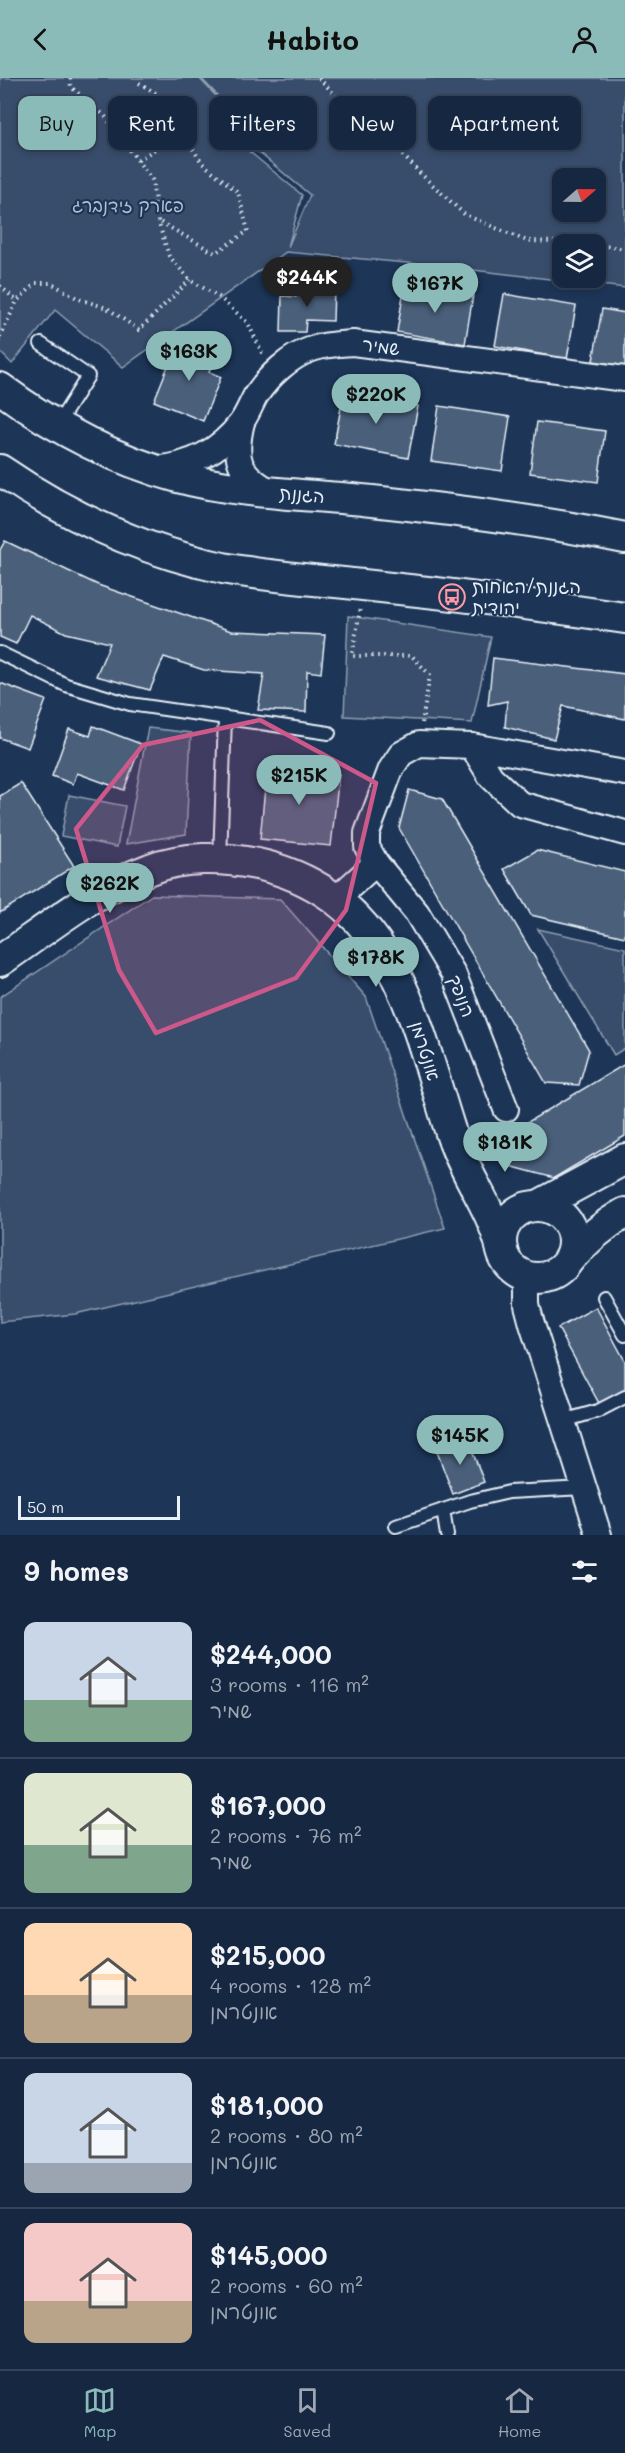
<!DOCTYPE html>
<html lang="en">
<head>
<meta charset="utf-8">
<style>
  body { margin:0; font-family:Mali,"Playpen Sans Hebrew",sans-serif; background:#1f3048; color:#f1f3f6; height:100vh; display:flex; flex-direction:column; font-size:22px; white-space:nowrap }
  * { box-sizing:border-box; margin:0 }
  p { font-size:20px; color:#9ea6b1 }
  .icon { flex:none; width:33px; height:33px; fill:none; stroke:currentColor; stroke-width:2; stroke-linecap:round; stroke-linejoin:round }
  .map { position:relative; height:1457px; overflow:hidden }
  .details { display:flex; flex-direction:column; background:#162841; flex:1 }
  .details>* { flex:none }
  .banner { position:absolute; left:18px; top:18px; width:590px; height:54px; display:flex; gap:12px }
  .needle { width:39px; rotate:70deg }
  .fabs { position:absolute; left:552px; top:90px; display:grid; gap:12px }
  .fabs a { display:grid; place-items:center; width:54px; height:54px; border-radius:12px; background:#162841; box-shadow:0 3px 9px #0003,0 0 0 2px #35445a; font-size:30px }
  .scale { position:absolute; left:18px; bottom:15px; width:162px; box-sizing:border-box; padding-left:6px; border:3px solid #e8f1f8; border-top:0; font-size:16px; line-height:21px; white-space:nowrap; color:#e8f1f8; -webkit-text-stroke:4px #1d3557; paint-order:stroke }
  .price { position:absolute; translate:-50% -51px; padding:0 14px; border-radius:21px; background:#8bbbb9; color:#111; font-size:20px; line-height:39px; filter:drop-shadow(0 2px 3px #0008) }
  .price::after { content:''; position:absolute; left:50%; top:36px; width:18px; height:14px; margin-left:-9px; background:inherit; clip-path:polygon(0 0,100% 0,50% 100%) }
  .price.selected { background:#222; color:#fff }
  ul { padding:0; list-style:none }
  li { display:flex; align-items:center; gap:18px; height:150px; padding:0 24px }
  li+li { border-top:2px solid #35445a }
  li span { display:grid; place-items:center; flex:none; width:168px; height:120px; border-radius:12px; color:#555 }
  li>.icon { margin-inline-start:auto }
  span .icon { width:72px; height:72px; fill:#fffc; stroke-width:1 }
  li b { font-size:26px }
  h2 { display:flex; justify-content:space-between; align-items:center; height:72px; padding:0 24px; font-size:26px }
  .tag { padding:0 21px; border-radius:12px; background:#162841; box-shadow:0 3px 9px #0003,0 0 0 2px #35445a; font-size:21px; line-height:54px }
  .tag.selected { background:#8bbbb9; color:#111 }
  header { display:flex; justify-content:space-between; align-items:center; height:78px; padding:0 24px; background:#8bbbb9; color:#111; font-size:27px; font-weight:800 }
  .menu { display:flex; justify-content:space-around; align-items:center; height:84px; border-top:2px solid #35445a; background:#162841; font-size:16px; color:#9ea6b1 }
  .menu a { display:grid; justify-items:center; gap:3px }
  .menu .selected { color:#8bbbb9 }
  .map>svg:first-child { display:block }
</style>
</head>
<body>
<header><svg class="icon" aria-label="back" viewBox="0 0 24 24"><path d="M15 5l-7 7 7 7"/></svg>Habito<svg class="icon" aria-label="person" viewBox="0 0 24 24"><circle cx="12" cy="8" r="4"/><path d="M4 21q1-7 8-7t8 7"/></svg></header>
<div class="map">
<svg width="625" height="1457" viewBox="0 0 625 1457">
  <rect width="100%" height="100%" fill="#1d3557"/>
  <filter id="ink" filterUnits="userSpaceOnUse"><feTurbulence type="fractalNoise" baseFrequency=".0167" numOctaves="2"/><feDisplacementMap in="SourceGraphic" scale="12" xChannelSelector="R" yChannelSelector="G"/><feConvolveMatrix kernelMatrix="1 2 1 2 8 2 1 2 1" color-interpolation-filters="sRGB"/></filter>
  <g filter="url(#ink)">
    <g fill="#374d6c" stroke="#909fb2" stroke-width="1.5" fill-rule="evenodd">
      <path d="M0,0h199l16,17 24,48 63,52 -14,52 22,-52 -64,-53 -29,-47 -16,-17h424v210l-185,-22 -154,-14 -163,115 -68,-57 -43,54 -12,-12zM596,100v34h-34v-34zM596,166v34h-34v-34z"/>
      <polygon points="348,538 491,559 472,645 344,638"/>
      <polygon points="148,650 191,655 186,756 126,766"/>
      <polygon points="69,717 125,728 117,769 61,758"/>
      <polygon points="152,817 280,821 366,919 445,1150 75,1236 0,1244 0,919"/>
      <polygon points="538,851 625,870 625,970 614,977"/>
    </g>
    <g fill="#495e7a" stroke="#e8f1f8" stroke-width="1.5">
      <polygon points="405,205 473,217 465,266 397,254"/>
      <polygon points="297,209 334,210 333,243 306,242 305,254 281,254 282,218 296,219"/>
      <polygon points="504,216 576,228 567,281 495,268"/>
      <polygon points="602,231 625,235 625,288 593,283"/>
      <polygon points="178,263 215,278 209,294 221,299 203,343 154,323"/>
      <polygon points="344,314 418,328 408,380 334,366"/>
      <polygon points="439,328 510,339 502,393 431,383"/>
      <polygon points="537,344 605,353 598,404 530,395"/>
      <polygon points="5,463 98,507 231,553 325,557 321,595 307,593 306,634 258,632 264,596 204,592 164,579 150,612 96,598 110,565 66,555 30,537 16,566 0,559 0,472"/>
      <polygon points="493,580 625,596 625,641 563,628 554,661 505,649 507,623 488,627"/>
      <polygon points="0,605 46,622 28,670 0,660"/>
      <polygon points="93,648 141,666 124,712 77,695 73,706 52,698 69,651 90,658"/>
      <polygon points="267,689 339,696 331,768 260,761"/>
      <polygon points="21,705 74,788 0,835 0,718"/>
      <polygon points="409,712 442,721 589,972 579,1007 546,1005 399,750"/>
      <polygon points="537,772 625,794 625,859 531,837 504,791"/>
      <polygon points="625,986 625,1058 554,1100 502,1086 511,1054"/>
      <polygon points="596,1229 625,1283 625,1313 600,1327 558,1250"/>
      <polygon points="467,1359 484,1404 453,1416 436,1371"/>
    </g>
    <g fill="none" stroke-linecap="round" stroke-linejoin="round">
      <g stroke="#e8f1f8" stroke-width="16">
        <g id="service">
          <polyline points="41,266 88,298 56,349"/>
          <polyline points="0,575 66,607 130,626 329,655"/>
          <polyline points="220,781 225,640"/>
          <polyline points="604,1219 625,1257"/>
          <polyline points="563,1343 598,1333 625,1319"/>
          <polyline points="443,1432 447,1457"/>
          <polyline points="396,1448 470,1423 509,1414 584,1410"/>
        </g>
      </g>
      <g stroke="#e8f1f8" stroke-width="28">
        <g id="minor">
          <path d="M242,344c-9,38 -4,52 31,71"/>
          <path d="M155,391c36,-4 64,-17 86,-46 6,-8 10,-19 15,-28 13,-19 34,-39 56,-46 13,-5 27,-5 41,-6l272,36"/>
          <polyline points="472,668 419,666 401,676 391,691 367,755 367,769 376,785 417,835 454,897 506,1031"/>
          <polyline points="625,695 472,668 491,699 520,726 625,755"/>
          <polyline points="335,822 376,785"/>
          <polyline points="527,1199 527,1227 532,1246 599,1457"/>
        </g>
      </g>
      <g stroke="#e8f1f8" stroke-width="34">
        <g id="tertiary">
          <path d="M0,310c54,40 112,71 178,89 63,17 130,17 194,24 85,9 170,20 253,37"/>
          <path d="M0,392c67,46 144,81 223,98 47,9 94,12 140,17 88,9 175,20 262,33"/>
          <path d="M0,883c48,-33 95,-72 150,-92 33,-13 73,-12 107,-5 136,30 157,154 193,266 13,43 42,77 52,120"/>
          <circle cx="537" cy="1164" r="36"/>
          <polyline points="538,1128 625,1081"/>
          <path d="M569,1181c18,-19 33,-33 56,-46"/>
        </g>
      </g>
      <g stroke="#e8f1f8" stroke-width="4" stroke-dasharray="1.5 4.5" stroke-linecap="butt">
        <polyline points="70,0 71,9 105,38 152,102 158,143 169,178 190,202 219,219 248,245 263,277"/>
        <polyline points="319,0 339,21 385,59 420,95 465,137 527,163 590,165 625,171"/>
        <polyline points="139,5 166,21 182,54"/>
        <polyline points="138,82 182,54 202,85 238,114 248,153 215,175 160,144"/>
        <polyline points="0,208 17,223"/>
        <polyline points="0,259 17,223 36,205 51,205 79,221 107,230 139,252 190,202"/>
        <polyline points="360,532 352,578 412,578 430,597 422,645"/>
      </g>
      <use href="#service" stroke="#1d3557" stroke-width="12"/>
      <use href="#minor" stroke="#1d3557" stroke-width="24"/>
      <use href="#tertiary" stroke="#1d3557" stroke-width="30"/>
    </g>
  </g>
  <path fill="#cd598a" fill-opacity="0.2" stroke="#cd598a" stroke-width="4.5" stroke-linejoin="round" d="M260,642l116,63 -30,127 -50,68 -140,55 -37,-63 -43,-141 67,-84z"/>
  <defs>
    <g id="bus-ring" transform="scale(1.35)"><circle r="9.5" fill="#1d3557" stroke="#ff9aa2" stroke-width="1.5"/><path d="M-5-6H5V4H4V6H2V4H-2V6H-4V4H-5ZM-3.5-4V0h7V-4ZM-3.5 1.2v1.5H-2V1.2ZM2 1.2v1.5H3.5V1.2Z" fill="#ff9aa2"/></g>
  </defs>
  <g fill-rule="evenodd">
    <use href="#bus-ring" x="452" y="519"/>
  </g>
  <g text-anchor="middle" stroke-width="4.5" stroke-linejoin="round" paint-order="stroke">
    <g font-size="18" fill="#b3c0ce" stroke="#1d3557">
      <text x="128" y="134">פארק זידנברג</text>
    </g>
    <g font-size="18" fill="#e8f1f8" stroke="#1d3557">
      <text transform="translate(381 269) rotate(8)" y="6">שמיר</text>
      <text transform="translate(302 417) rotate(5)" y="6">הגננת</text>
      <text transform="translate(461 918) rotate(69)" y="6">הנופך</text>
      <text transform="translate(425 973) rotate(73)" y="6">אונטרמן</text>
    </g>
    <g font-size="18" fill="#e8f1f8" stroke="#1d3557" text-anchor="start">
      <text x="472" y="515">הגננת/האחות<tspan x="472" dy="21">יהודית</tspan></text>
    </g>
  </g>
</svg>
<div class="fabs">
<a><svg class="needle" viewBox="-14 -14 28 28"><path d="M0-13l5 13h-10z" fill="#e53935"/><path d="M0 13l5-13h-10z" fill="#9ea6b1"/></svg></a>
<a><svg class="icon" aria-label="layers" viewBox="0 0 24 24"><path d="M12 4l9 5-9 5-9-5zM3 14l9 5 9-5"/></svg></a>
</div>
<div class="scale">50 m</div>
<b class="price selected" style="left:307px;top:230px">$244K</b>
<b class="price" style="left:435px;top:236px">$167K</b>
<b class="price" style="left:189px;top:304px">$163K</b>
<b class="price" style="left:376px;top:347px">$220K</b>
<b class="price" style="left:299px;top:728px">$215K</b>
<b class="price" style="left:110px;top:836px">$262K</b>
<b class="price" style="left:376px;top:910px">$178K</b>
<b class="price" style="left:505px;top:1095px">$181K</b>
<b class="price" style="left:460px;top:1388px">$145K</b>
<div class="banner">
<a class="tag selected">Buy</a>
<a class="tag">Rent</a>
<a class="tag">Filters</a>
<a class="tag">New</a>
<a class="tag">Apartment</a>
</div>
</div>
<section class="details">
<h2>9 homes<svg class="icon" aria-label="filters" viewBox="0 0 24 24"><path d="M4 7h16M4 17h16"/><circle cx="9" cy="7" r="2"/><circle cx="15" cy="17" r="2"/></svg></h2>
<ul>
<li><span style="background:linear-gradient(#c9d6e8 65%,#7fa58c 0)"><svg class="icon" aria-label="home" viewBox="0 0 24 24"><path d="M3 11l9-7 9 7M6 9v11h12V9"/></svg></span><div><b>$244,000</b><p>3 rooms · 116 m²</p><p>שמיר</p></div></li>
<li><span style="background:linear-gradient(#dfe7d0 60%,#7fa58c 0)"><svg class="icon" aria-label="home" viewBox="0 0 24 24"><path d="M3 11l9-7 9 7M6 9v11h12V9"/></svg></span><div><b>$167,000</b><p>2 rooms · 76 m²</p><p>שמיר</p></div></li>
<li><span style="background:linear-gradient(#ffd9b3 60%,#b9a48a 0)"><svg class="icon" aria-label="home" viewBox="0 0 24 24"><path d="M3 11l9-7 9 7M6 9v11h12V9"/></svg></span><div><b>$215,000</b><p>4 rooms · 128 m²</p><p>אונטרמן</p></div></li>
<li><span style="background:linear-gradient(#c9d6e8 75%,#9aa5b1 0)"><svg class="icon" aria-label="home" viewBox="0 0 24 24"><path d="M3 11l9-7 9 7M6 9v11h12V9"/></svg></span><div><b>$181,000</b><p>2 rooms · 80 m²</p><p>אונטרמן</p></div></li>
<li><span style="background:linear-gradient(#f6c9c9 65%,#b9a48a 0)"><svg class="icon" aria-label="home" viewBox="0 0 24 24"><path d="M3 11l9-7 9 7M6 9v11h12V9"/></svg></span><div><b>$145,000</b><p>2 rooms · 60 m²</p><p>אונטרמן</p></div></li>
</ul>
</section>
<nav class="menu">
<a class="selected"><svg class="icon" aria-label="map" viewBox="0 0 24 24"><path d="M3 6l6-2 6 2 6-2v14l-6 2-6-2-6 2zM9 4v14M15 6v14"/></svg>Map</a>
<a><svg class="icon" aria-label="saved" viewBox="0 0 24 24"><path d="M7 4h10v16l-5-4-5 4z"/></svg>Saved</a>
<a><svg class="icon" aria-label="home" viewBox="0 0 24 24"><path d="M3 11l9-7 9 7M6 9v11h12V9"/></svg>Home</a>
</nav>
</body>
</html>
